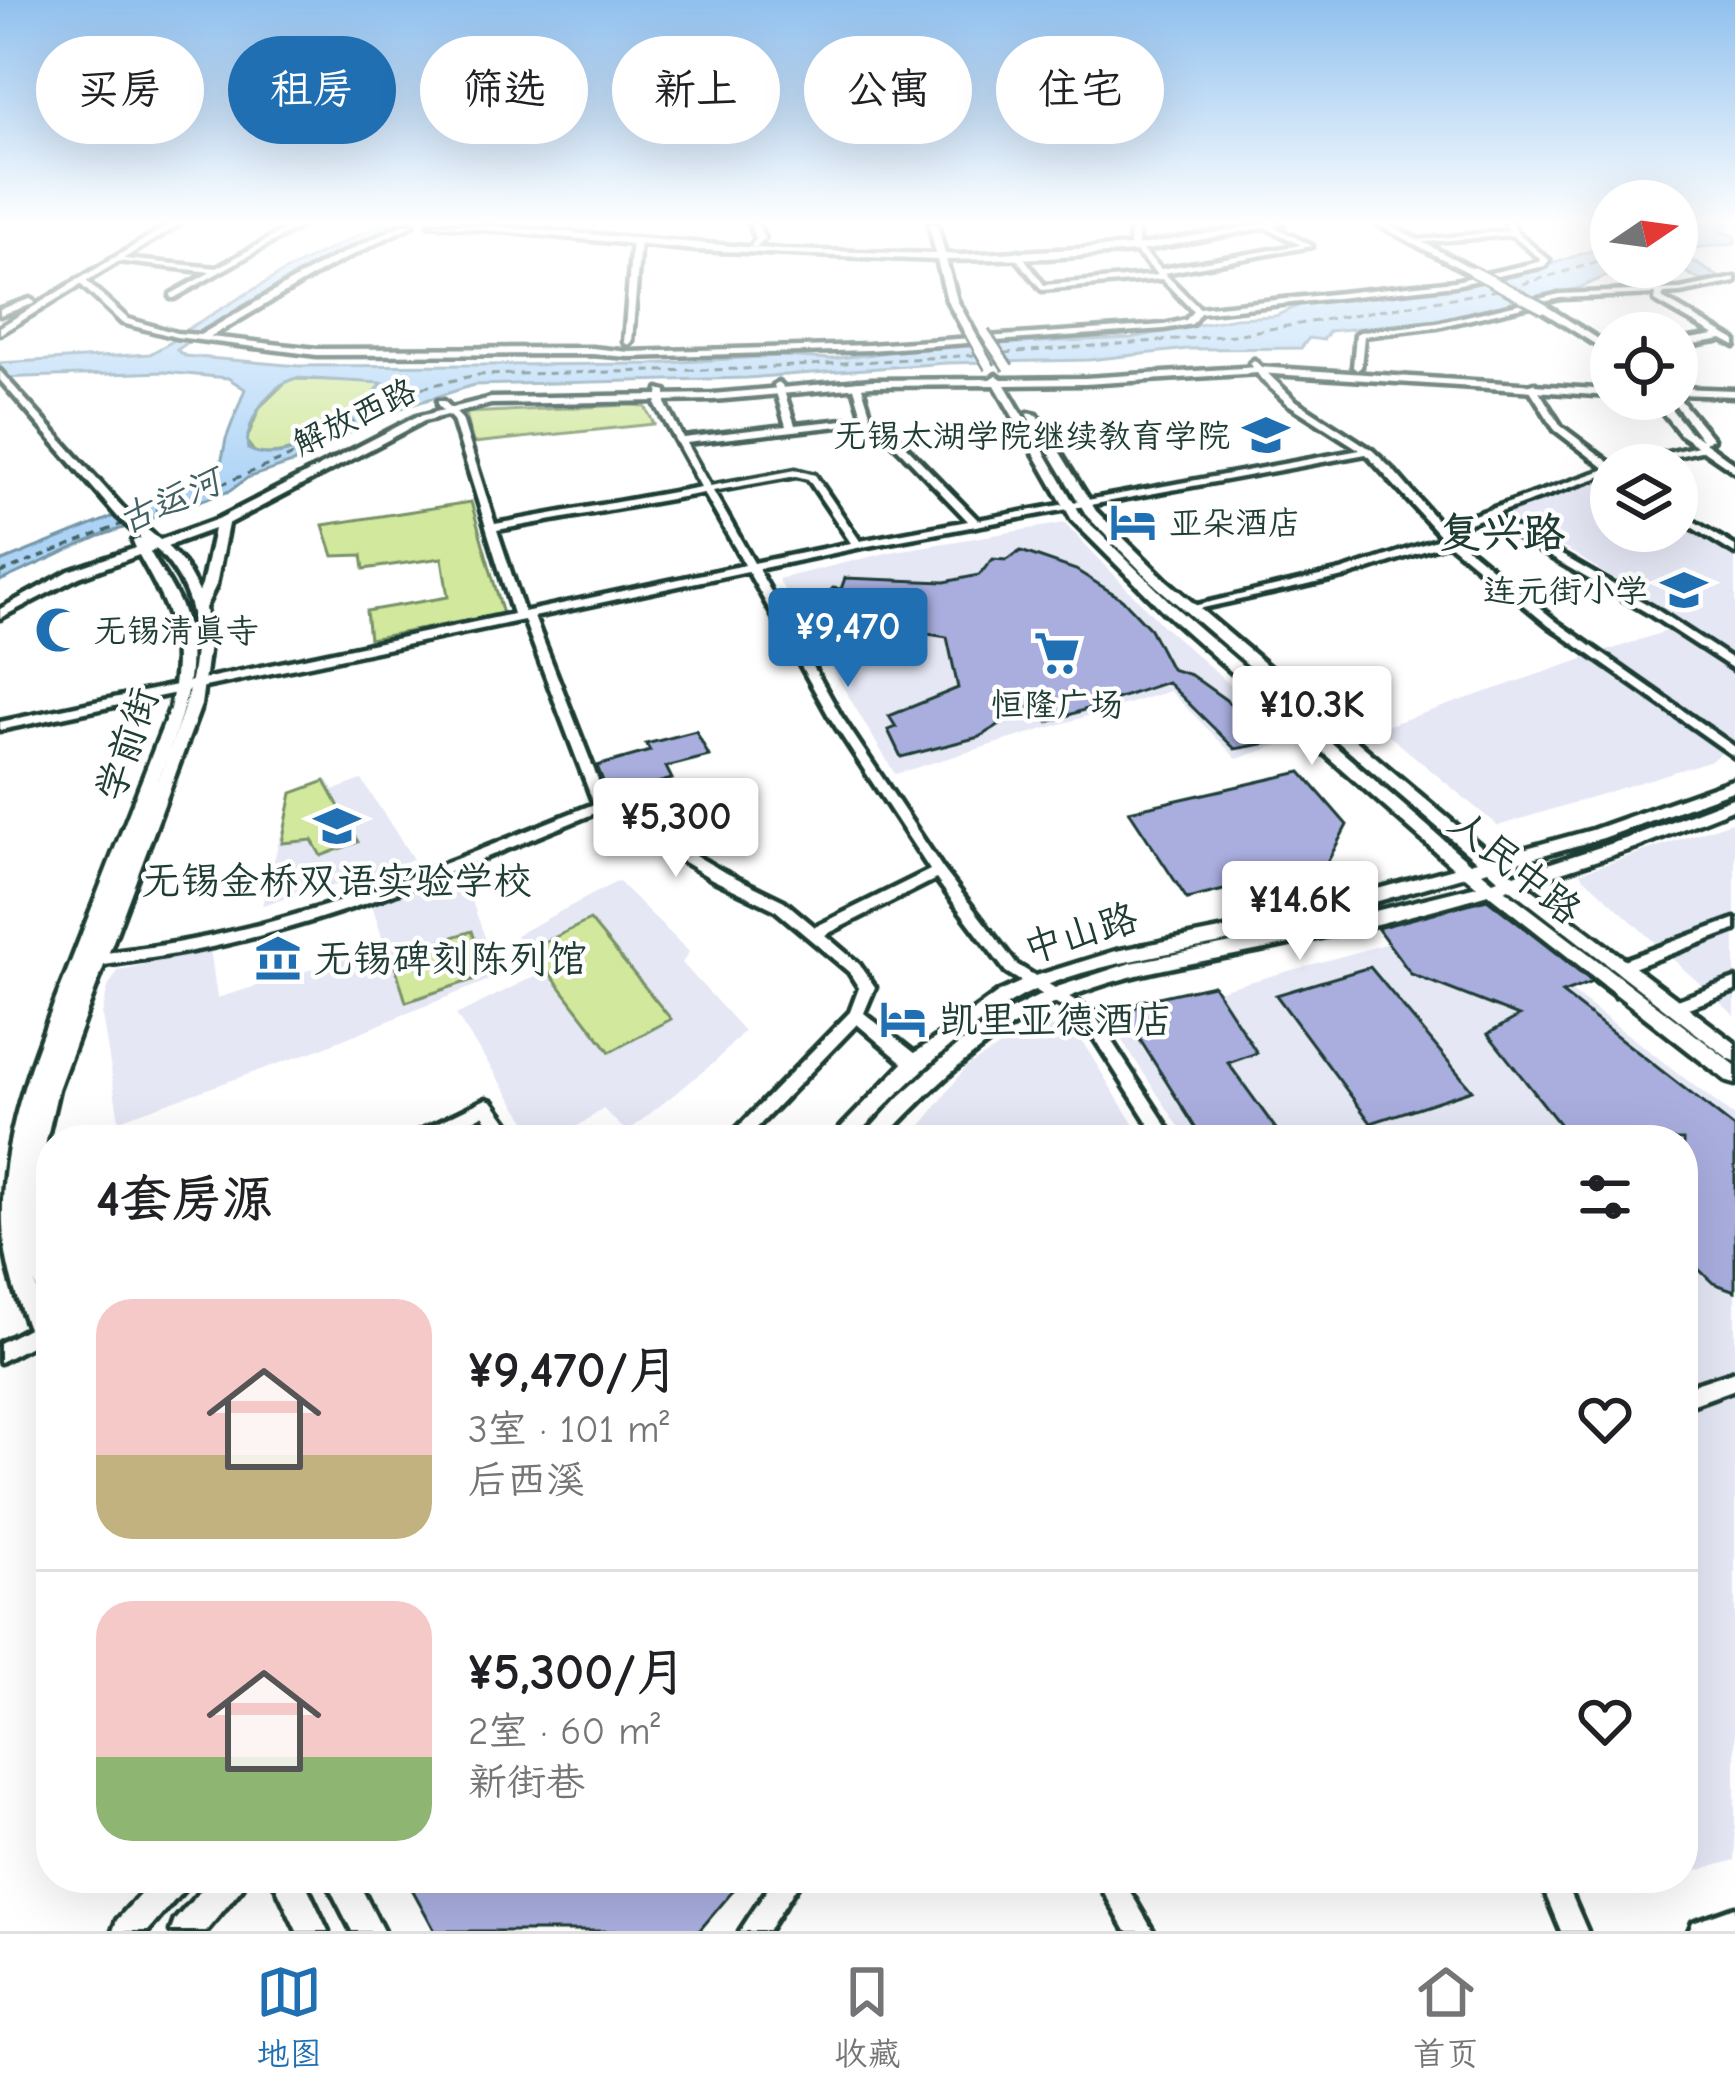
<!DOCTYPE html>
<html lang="zh">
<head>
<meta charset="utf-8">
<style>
  body { margin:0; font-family:"Comic Neue","LXGW WenKai TC",sans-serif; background:#f2f2f2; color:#202124; height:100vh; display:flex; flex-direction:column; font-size:45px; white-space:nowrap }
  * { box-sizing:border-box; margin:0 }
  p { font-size:39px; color:#757577 }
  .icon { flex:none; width:66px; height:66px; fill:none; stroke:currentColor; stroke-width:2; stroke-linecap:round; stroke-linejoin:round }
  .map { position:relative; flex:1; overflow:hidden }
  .drawer { position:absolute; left:36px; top:1125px; width:1662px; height:768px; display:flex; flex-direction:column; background:#fff; border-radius:48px; box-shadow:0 12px 48px #0002 }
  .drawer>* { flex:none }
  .banner { position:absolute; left:36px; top:36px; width:1665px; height:108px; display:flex; gap:24px }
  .needle { width:78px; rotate:77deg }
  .buttons { position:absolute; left:1590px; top:180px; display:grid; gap:24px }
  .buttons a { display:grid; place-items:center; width:108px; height:108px; border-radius:50%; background:#fff; box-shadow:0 12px 48px #0002; font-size:60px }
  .price { position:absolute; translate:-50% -102px; padding:0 27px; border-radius:12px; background:#fff; color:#222; font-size:39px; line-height:78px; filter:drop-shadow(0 3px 6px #0008) }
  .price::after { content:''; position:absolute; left:50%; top:72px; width:36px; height:27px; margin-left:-18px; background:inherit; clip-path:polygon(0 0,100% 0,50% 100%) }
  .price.current { background:#1f6fb2; color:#fff }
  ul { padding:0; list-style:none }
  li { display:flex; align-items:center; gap:36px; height:300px; padding:0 60px }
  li+li { border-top:3px solid #e0e0e0 }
  li span { display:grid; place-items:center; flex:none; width:336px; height:240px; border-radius:36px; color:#555 }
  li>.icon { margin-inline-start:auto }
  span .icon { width:144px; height:144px; fill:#fffc; stroke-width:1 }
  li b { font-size:51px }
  h2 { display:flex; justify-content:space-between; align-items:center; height:144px; padding:0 60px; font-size:51px }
  .tag { padding:0 42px; border-radius:54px; background:#fff; box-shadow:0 12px 48px #0002; font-size:42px; line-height:108px }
  .tag.current { background:#1f6fb2; color:#fff }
  .tab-bar { display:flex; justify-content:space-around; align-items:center; height:168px; border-top:3px solid #e0e0e0; background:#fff; font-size:33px; color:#757577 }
  .tab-bar a { display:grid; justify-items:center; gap:6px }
  .tab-bar .current { color:#1f6fb2 }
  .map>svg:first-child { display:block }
</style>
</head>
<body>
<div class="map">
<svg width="1735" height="1931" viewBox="0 0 1735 1931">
  <rect width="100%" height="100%" fill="#fff"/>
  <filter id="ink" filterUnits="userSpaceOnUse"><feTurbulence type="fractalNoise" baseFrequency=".00833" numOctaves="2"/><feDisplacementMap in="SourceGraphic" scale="24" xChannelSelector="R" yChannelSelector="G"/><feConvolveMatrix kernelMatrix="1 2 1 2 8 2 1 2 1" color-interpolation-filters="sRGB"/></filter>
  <g filter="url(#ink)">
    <g fill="#e5e7f5">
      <polygon points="1611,477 1611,531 1677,531 1677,517 1735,557 1735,658 1575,554 1504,516"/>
      <polygon points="1065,523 1163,626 1294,740 1237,759 1170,691 895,774 778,579 890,552"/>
      <polygon points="1672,629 1735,671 1735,741 1712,760 1498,826 1380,728"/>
      <polygon points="328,780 334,790 362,780 413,859 359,879 262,905 292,793"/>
      <polygon points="1735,821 1735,1016 1579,873"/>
      <polygon points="462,874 499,976 314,1051 119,1120 102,1015 108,987 118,971 210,948 217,998 385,947 372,905"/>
      <polygon points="618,881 689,952 682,963 744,1031 716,1061 627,1132 603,1109 557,1140 539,1140 456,1015 537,975 516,935"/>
      <polygon points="1450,926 1505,940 1735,1117 1735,1860 1683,1875 1683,1140 1188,1140 1109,1021"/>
      <polygon points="1038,1023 1079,1036 1143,1140 922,1140 916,1133 966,1067"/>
    </g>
    <g fill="#d1e89d" stroke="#789268" stroke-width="3">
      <path d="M289,379l89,2 5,2c-25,34 -83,78 -128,70l-9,-12 14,-34z"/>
      <polygon points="628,405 645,406 654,424 473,443 466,413"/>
      <polygon points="471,502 503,614 369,639 366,611 448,597 442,558 364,569 362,555 333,556 323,525"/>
      <polygon points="325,781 358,842 321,856 312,840 282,843 292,793"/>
      <polygon points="590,920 671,1019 610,1052 531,949"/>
      <polygon points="472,931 487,975 406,1002 392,956"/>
    </g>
    <g fill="#acd3f6" stroke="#7497a8" stroke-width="3" fill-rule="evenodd">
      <polygon points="382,224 402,224 202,332 184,331 285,271"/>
      <polygon points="1677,224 1728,224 1720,231 1735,236 1735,244 1685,249 1683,255 1720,278 1701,281 1677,267"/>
      <path d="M1611,244v23h16l-48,21 -130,31 -119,12 -7,9 -14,-2 -8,10 -113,1 -99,11 -143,3 -199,15 -273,7 -89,28 -90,49 -48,16 -17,13 -130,45 -100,45v-19l219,-88 7,-35 19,-50 -17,-11 -64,-6 -164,6v-15l150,-9 30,-17 14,1 -17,12 8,6 114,10 351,-2 128,-8 53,3 101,-12 199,-9 104,-20 40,-2 41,-18 200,-22zM297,378l85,5c-24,34 -92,88 -134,66 -5,-26 23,-66 49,-71z"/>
    </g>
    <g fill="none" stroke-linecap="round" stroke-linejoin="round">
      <g stroke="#7497a8" stroke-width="3">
        <polyline points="78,277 167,224"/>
        <polyline points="0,326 70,282"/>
      </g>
      <g stroke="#426264" stroke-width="3" stroke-dasharray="8 6" stroke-linecap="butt">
        <polyline points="1677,233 1698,224"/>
        <polyline points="1509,288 1611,258"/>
        <polyline points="1004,353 1234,335 1499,290"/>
        <polyline points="0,573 289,457 408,391 476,375 743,369 976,355"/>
      </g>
    </g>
    <g fill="#a9aedf" stroke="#1f3d34" stroke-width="3">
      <polygon points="1021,551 1076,570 1122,599 1150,629 1171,669 1191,675 1226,700 1268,743 1235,749 1167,682 1048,722 1028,707 979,737 901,757 888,730 896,727 889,716 958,688 947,637 889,628 815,607 833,588 841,589 845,578 945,582 979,575 993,559 1006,560"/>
      <polygon points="696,731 709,756 666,767 672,779 609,796 597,766 650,751 646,744"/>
      <polygon points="1301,772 1347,825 1326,865 1187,899 1129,811"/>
      <polygon points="1487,899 1616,1000 1592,982 1562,993 1735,1128 1735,1291 1713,1283 1683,1254 1683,1140 1572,1140 1488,1034 1519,1016 1411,974 1377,928"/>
      <polygon points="1370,967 1472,1090 1371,1123 1276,995"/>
      <polygon points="1213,985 1257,1053 1228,1063 1284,1140 1203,1140 1127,1019 1140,1001"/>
      <polygon points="406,1878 744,1878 699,1931 435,1931"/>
    </g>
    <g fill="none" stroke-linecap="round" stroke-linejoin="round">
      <g stroke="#1f3d34" stroke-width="9">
        <g id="minor">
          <polygon points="295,224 304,224 174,298 171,298 171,294 211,272 109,260 113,258 217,268"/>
          <polygon points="404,224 414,224 327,268 210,337 317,349 592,348 629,352 869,345 1164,325 1186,320 1193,311 1162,279 1042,290 1012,253 1019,251 1044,285 1158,275 1130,246 1130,224 1138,224 1138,246 1161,269 1301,245 1267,228 1269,224 1312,246 1164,273 1199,308 1455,281 1539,262 1541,260 1538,257 1512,235 1423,242 1419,240 1509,231 1505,224 1513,224 1517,233 1549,260 1545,266 1455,285 1200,313 1192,324 1164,329 869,350 629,357 592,354 317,355 176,337 122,323 76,280 83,278 128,319 176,333 200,335 321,264"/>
          <polygon points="750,224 758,224 764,239 755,248 751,246 756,239"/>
          <polygon points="636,238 640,240 632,342 628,345 624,342 632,240"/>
          <polygon points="1735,278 1735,282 1680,293 1664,294 1662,298 1735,340 1735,346 1722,339 1677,347 1677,341 1715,335 1655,301 1656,294 1560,298 1437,327 1364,336 1361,367 1357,370 1353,367 1356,334 1360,332 1437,323 1560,294 1680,289"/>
          <path d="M1254,360l41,40 77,50 22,21 48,55 164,-57 -51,-39 -28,-45 7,-2 27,43 52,39h-2v8l-119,42 162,93 81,53v9l-89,-58 -163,-94 -36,13 110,91 178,125v10l-186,-131 -101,-83 -100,33 -159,35v-4l152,-36 101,-33 -76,-84 -509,94 -99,21 83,147 102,153 73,95 76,47 84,129h-17l-77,-121 -76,-47 -70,-93 -111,56 34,29 16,23 -11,26 57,45 2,5 -2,5 -6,1 -6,-1 -52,-44 -112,116h-19l124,-128 9,-24 -10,-16 -75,-63 -62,-30 -112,-68c-123,50 -246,104 -375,133 -42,10 -85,16 -128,22l-7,-6 7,-6c43,-5 86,-11 128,-21 127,-28 248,-81 369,-129l-70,-184 -524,110v-8l513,-108 -60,-194 -15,-15v-4h6l18,18 33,105 206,-37 -45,-82 3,-16 7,2v14l17,33 103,-12 -12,-41 4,-3 4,3 13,40 68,-7 -10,-34 4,-3 4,3 11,35 25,18 81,83 382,-70 -72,-46 -26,-24 -12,-17zM866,423l25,18 77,80 -108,20 -45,-66 -19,-5 -86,16 -24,-43zM796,476l12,3 43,64 -97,20 -41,-72zM704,493l41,72 -221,47 -27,-82zM748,571l81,145 101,154 -115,57 -31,-26 -62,-30 -115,-68 -73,-186z"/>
          <polygon points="1702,445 1705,446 1705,450 1636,465 1617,465"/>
          <polygon points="1677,511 1735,546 1735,554 1677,518"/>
          <polygon points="1735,919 1735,930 1620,973 1612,967 1615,963"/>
          <polygon points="1735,979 1735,991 1674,1013 1669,1011 1666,1007 1669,1003"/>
          <polygon points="486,1099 492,1101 521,1140 503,1140 483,1115 434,1140 410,1140 412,1135"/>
          <polygon points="51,1316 51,1335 0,1362 0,1343"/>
          <polygon points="1735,1371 1735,1389 1683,1408 1683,1388"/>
          <polygon points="775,1878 802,1878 768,1931 740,1931"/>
          <polygon points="1096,1878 1122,1878 1153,1931 1126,1931"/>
          <polygon points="1539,1878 1564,1878 1587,1931 1561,1931"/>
          <polygon points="1735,1907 1735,1931 1689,1931 1693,1922"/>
        </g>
      </g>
      <g stroke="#1f3d34" stroke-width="9">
        <g id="major">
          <polygon points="170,224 180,224 0,334 0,327"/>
          <polygon points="429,224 461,224 784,250 936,254 929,224 937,224 945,254 960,255 1135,246 1265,224 1283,224 1135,252 1047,258 946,260 957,300 976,335 971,338 966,335 947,300 937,260 696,250"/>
          <polygon points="1377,224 1388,224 1479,272 1471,274"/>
          <polygon points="30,299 35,302 33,304 0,315 0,309"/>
          <polygon points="1540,306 1546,306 1611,347 1611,354 1540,310"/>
          <path d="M1258,367l353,23v6l-353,-23 -173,11 -80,1 76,130 94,92 295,256 7,-2 -321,-275 -69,-70 -60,-101 1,-2 9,2 59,96 70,69 328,277 98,-27 143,-51v11l-132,48 -99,28 11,9 5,-2 105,-34 110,-42v11l-98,39 -112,37 210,159v18l-7,-3 -219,-170 -4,2 230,175v19l-7,-2 -240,-188c-70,21 -142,38 -213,53 -80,17 -165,26 -238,65 -59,31 -108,79 -154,128h-23l40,-44 59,-52 43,-30 55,-27 74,-24 175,-35 171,-42 -12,-10c-71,20 -142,42 -213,60 -73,18 -175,27 -240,66 -61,37 -111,87 -160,138h-23l79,-82 91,-66 30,-14 87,-27 134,-27 204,-56 -289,-255 -93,-93 -77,-135 -123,1 -159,14 -222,4 -67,17 -196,103 -12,61 -11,23 4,36 -8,61 -143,384 -12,52 -4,53v26l9,46v41l-8,-3 -9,-22 17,48v37l-8,-3c-20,-46 -38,-91 -40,-141 -3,-97 39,-186 73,-274 31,-80 62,-160 94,-240 14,-70 3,-93 -31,-154l-60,22 -79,41v-9l69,-38 67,-23 -3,-7 8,-3 -23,-21 -118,-137v-9l131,146 29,23 58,-21 198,-102 75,-19 222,-4 159,-14 119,-1 5,-4 6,4 83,-1zM214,529l-12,56 -3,7 -16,-29 -16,-17zM156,549c72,71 28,162 -2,241 22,-58 51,-119 28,-181 -8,-21 -22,-38 -32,-57zM1488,870l10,9 -5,2 -11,-9z"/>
          <polygon points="1677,388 1735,390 1735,396 1677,394"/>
          <polygon points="1677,396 1713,439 1705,442 1735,464 1735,472 1681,435 1652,399 1663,399 1689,431 1702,440 1671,399 1677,399"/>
          <polygon points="155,1878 190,1878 185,1888 148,1931 113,1931 117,1920"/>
          <polygon points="212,1878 247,1878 242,1888 206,1931 171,1931 175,1920"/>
          <polygon points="272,1878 303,1878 328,1931 297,1931"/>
          <polygon points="325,1878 356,1878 383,1931 352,1931"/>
        </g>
      </g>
      <use href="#minor" fill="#fff" fill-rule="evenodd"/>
      <use href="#major" fill="#fff" fill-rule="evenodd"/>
      <g stroke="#1f3d34" stroke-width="14" stroke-linecap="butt">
        <g id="major-bridge">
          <polyline points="1474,272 1543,308"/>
          <polyline points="984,332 1008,368"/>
          <polyline points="971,335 990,368"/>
        </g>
      </g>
      <use href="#major-bridge" stroke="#fff" stroke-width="9"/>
    </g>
  </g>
  <linearGradient id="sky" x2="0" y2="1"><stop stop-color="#90c0ee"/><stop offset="0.45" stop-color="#fff"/><stop offset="1" stop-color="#fff" stop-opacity="0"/></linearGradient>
  <rect width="1735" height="494" fill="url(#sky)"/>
  <defs>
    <g id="university-bare" transform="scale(3.6)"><path d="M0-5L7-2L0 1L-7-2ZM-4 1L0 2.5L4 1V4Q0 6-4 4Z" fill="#1f6fb2" stroke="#fff" stroke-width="2.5" paint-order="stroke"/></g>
    <g id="hotel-bare" transform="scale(3.6)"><path d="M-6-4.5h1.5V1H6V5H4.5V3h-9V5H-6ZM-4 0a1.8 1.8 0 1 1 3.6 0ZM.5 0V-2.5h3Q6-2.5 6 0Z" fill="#1f6fb2" stroke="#fff" stroke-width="2.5" paint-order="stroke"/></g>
    <g id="school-bare" transform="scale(3.6)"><path d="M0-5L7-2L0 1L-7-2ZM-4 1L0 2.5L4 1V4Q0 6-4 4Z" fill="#1f6fb2" stroke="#fff" stroke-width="2.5" paint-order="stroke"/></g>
    <g id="mosque-bare" transform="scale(3.6)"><path d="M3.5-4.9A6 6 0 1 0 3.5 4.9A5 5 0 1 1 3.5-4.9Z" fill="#1f6fb2" stroke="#fff" stroke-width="2.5" paint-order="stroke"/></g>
    <g id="supermarket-bare" transform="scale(3.6)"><path d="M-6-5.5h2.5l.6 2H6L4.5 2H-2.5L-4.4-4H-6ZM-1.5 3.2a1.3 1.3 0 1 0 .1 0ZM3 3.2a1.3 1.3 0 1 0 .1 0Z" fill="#1f6fb2" stroke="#fff" stroke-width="2.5" paint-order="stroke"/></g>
    <g id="museum-bare" transform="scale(3.6)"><path d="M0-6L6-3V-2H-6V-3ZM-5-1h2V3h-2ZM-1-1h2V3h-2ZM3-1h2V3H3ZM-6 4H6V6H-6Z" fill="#1f6fb2" stroke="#fff" stroke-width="2.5" paint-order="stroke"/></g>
  </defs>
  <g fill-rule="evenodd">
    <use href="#university-bare" x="1266" y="435"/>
    <use href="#hotel-bare" x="1133" y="522"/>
    <use href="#school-bare" x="1684" y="590"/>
    <use href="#mosque-bare" x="58" y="630"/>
    <use href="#supermarket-bare" x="1057" y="653"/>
    <use href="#school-bare" x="337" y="826"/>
    <use href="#museum-bare" x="278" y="958"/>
    <use href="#hotel-bare" x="903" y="1019"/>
  </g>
  <g text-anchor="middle" stroke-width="9" stroke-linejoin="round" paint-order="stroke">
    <g font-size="33" fill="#1f3d34" stroke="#fff">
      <text transform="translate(354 416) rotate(-26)" y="12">解放西路</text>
    </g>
    <g font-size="33" fill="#1f3d34" stroke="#fff" text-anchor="end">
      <text x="1230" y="447">无锡太湖学院继续教育学院</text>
      <text x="1169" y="534" text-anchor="start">亚朵酒店</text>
      <text x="1648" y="602">连元街小学</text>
      <text x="94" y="642" text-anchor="start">无锡清真寺</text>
      <text x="1057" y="716" text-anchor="middle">恒隆广场</text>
    </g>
    <g font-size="36" font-style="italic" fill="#426264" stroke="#fff">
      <text transform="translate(169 500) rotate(-24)" y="13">古运河</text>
    </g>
    <g font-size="39" fill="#1f3d34" stroke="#fff">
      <text transform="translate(126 744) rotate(-71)" y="14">学前街</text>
      <text transform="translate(1516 866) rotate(39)" y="14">人民中路</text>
      <text transform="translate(1080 932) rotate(-17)" y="14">中山路</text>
    </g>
    <g font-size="39" fill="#1f3d34" stroke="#fff" text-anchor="start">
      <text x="337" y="894" text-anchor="middle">无锡金桥双语实验学校</text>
      <text x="314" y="972">无锡碑刻陈列馆</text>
      <text x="939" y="1033">凯里亚德酒店</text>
    </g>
    <g font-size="42" font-weight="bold" fill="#1f3d34" stroke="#fff">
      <text x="1502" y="547">复兴路</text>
    </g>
  </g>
</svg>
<div class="buttons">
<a><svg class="needle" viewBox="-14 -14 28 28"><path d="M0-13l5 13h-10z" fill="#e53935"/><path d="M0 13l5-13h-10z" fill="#757577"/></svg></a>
<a><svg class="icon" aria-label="locate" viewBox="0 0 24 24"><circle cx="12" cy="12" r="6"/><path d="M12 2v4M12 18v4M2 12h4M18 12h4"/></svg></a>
<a><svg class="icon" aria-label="layers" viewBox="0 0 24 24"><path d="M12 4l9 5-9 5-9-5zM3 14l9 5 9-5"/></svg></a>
</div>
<b class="price current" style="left:848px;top:690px">¥9,470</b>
<b class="price" style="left:1312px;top:768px">¥10.3K</b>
<b class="price" style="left:676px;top:880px">¥5,300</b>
<b class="price" style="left:1300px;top:963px">¥14.6K</b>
<div class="banner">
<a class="tag">买房</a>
<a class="tag current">租房</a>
<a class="tag">筛选</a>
<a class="tag">新上</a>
<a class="tag">公寓</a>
<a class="tag">住宅</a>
</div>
<section class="drawer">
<h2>4套房源<svg class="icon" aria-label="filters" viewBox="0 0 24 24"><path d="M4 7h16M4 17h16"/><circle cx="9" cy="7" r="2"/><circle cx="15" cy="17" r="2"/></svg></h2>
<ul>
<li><span style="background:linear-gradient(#f6c9c9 65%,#c2b280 0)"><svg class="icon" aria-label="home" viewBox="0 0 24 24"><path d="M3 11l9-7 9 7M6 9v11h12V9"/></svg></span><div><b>¥9,470/月</b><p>3室 · 101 m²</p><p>后西溪</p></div><svg class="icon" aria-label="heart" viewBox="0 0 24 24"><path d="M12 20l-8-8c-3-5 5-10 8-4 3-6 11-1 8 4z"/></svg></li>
<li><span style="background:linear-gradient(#f6c9c9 65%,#8fb573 0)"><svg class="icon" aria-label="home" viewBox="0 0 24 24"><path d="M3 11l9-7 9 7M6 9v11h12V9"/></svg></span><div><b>¥5,300/月</b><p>2室 · 60 m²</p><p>新街巷</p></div><svg class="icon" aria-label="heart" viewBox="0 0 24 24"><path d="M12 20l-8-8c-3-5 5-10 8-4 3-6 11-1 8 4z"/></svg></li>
</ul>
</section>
</div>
<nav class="tab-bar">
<a class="current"><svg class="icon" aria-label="map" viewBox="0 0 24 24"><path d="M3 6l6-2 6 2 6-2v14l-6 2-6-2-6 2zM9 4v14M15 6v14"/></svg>地图</a>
<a><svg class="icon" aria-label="saved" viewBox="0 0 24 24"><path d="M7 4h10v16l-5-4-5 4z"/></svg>收藏</a>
<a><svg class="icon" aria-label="home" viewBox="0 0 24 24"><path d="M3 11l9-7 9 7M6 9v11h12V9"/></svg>首页</a>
</nav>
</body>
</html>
